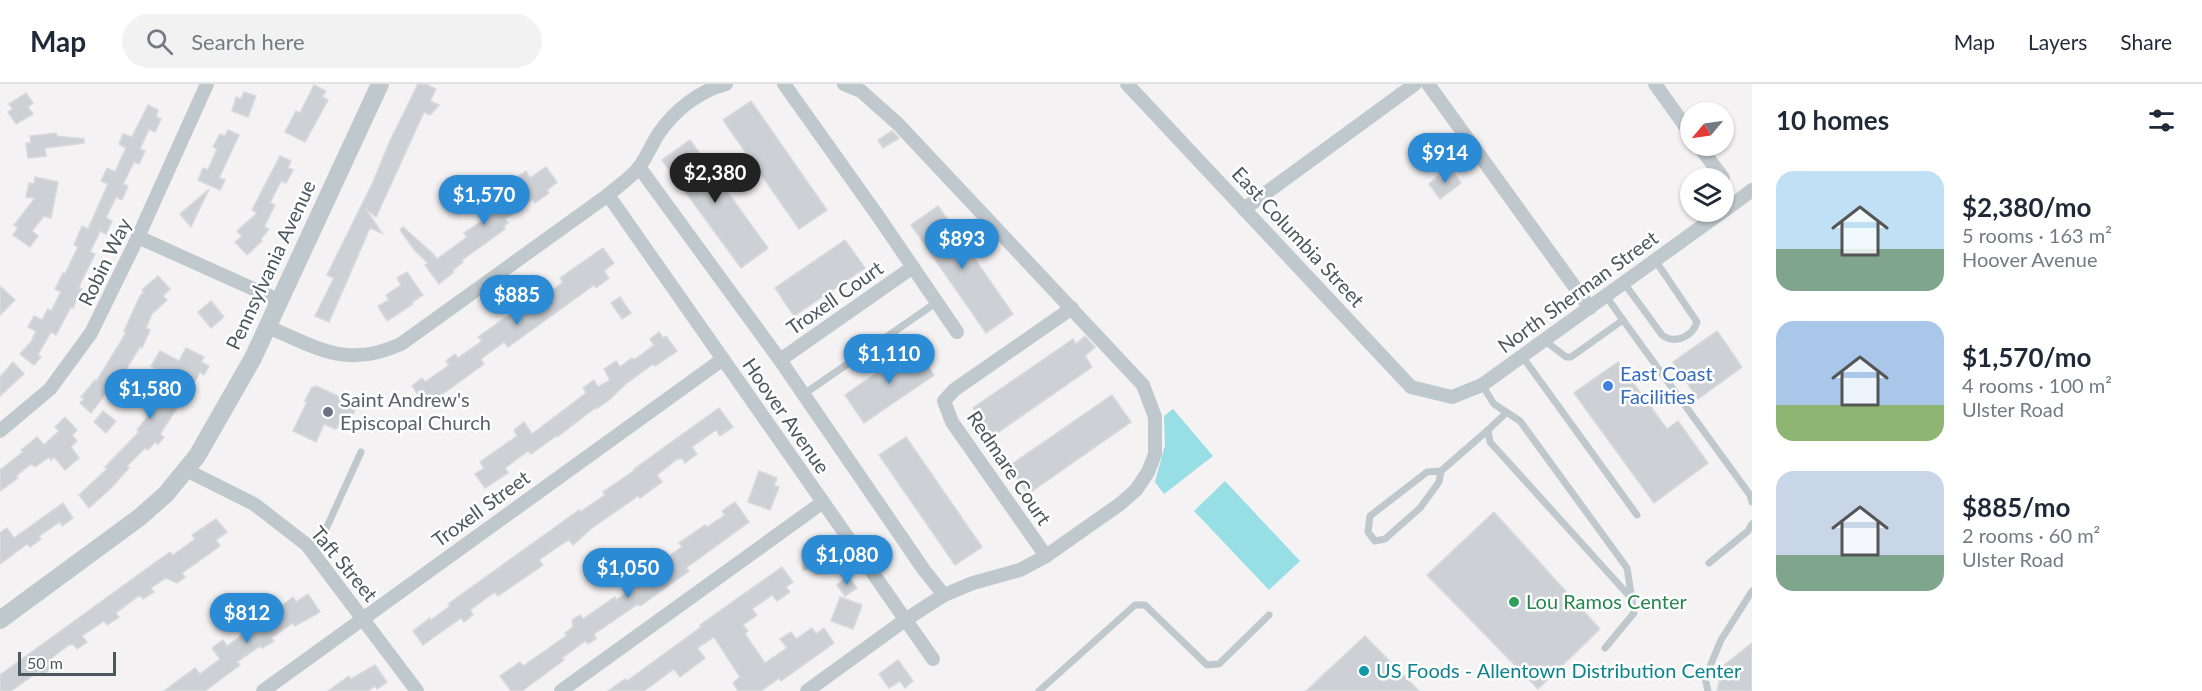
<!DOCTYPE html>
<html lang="en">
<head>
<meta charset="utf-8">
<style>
  body { margin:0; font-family:Lato,sans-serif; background:#f2f2f3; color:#1f2937; height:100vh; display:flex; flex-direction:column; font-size:22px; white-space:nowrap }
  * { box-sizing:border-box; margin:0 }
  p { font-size:20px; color:#747a83 }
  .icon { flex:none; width:33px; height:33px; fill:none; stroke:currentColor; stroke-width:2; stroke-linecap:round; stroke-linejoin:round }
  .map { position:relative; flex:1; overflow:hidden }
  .details { display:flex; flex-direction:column; background:#fff; width:450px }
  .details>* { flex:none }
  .needle { width:39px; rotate:241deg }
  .fabs { position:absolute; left:1680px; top:18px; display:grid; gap:12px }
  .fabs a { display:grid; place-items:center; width:54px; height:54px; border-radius:50%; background:#fff; box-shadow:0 2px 4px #0004; font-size:30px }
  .scale { position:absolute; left:18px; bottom:15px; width:98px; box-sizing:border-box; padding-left:6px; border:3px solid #4b585e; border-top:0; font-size:16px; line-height:21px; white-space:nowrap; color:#4b585e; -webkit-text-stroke:4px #fff; paint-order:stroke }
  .price { position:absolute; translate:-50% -51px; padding:0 14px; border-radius:21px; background:#2c8bd5; color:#fff; font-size:20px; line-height:39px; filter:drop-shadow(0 2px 3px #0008) }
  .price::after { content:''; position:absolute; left:50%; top:36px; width:18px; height:14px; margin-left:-9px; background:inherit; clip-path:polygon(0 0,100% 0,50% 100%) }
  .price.on { background:#222; color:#fff }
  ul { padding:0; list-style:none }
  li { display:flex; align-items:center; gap:18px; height:150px; padding:0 24px }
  li span { display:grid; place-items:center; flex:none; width:168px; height:120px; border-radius:18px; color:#555 }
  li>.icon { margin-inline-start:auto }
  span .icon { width:72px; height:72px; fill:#fffc; stroke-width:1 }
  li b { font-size:26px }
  h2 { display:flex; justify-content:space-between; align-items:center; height:72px; padding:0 24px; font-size:26px }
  header { display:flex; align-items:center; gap:36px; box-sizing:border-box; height:84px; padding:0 30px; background:#fff; border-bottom:2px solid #e0e1e3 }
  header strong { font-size:28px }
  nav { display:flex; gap:33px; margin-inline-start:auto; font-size:21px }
  .search { width:420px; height:54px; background:#f2f2f3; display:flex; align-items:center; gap:15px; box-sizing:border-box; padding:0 21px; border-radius:33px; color:#747a83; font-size:22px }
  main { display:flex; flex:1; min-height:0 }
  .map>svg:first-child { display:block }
</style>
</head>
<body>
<header>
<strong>Map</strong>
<div class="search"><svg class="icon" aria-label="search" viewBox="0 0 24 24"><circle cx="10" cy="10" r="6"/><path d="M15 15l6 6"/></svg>Search here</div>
<nav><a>Map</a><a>Layers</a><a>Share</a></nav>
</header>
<main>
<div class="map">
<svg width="1752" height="607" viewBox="0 0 1752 607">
  <rect width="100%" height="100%" fill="#f4f2f3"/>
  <g fill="#97dfe5">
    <polygon points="1173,325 1213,372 1164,410 1155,398 1165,361 1164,332"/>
    <polygon points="1225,397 1300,477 1269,506 1194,427"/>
  </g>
  <g fill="#cdd0d4" stroke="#d7d9dd" stroke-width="1.5">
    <polygon points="418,0 426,0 436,5 430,17 439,21 430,31 424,28 376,133 365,124 382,149 370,144 329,238 315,232 334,194 327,191 373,98 389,59"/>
    <polygon points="314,1 326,7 322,13 328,16 305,58 285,48 296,27 300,29"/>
    <polygon points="244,8 256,12 248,33 232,27 236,13 241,15"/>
    <polygon points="26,9 33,19 28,23 33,30 16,40 8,28 13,25 9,20"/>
    <polygon points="751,17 827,126 799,145 723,36"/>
    <polygon points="148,21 158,26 156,33 161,35 155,48 149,45 140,65 145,67 139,80 134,78 123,100 128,102 122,116 116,113 106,134 112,137 106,150 100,147 90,168 95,170 81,198 79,204 82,205 73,224 71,223 56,251 51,248 38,270 41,273 34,281 20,270 31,258 36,247 28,243 34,232 42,236 48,225 51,227 61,208 55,205 63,189 65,190 78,163 74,161 82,142 88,145 108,100 101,97 107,84 115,88 126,64 119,60 123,50 132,53"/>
    <polygon points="228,46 239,51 219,94 225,96 220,106 198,96 203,84 208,86 217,65 213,63 220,50 225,52"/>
    <polygon points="892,47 899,54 883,64 878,56"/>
    <polygon points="56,49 57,52 84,55 84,59 45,64 46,72 28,74 26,59 31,59 30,52"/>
    <polygon points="690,56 768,164 741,184 662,76"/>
    <polygon points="280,72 291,77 288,84 293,86 286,99 281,97 270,119 275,121 264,143 269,145 261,155 262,157 247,171 235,158 242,152 237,147 257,129 252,126"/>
    <polygon points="546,83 557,98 547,106 549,109 535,119 533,115 505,135 508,139 504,142 505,145 462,176 463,178 453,186 454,188 439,200 425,181 428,179 415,167 400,146 403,143 432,169 437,175 467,153 464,149 511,118 506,111 521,101 516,94 526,87 530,94"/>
    <polygon points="1452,86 1461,99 1440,115 1429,100 1438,92 1440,95"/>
    <polygon points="35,93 58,98 51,134 44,132 32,147 38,152 30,163 13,151 18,144 14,141 35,114 26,113 29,99 34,100"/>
    <polygon points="209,105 191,143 180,130"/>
    <polygon points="938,122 1013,230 986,249 911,141"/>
    <polygon points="845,156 865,184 794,232 775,204"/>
    <polygon points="603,164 614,179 604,187 609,194 596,204 594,201 508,263 504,258 481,275 484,280 426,322 412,302 422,294 425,298 449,281 446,277 455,270 458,274 482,257 478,253 523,221 525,225 540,215 563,198 560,194"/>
    <polygon points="407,188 423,211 412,218 413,220 387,237 378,222 389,216 386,211 401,201 397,194"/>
    <polygon points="158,192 170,205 163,212 167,216 152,230 146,244 150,246 142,264 140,263 121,293 119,292 91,329 80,319 84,315 81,313 95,296 96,298 126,249 124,247 140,212 144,208 142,206"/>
    <polygon points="0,202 15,216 0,231"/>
    <polygon points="620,213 631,229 622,235 611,219"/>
    <polygon points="211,217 224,233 211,244 198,228"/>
    <polygon points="1717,247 1742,283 1698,315 1673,278"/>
    <polygon points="659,248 663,254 666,252 677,267 655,282 653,280 627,299 609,316 596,325 595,324 557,353 556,352 531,370 528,367 505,384 508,389 485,404 475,390 484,384 480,378 517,352 514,346 524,338 532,350 586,309 583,304 594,296 598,303 610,296 604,285 616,277 620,283 632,274 634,276 654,261 650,255"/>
    <polygon points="1085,252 1095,263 1085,272 1092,283 993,352 973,324 1073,255 1076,260"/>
    <polygon points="914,263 934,291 864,339 845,311"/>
    <polygon points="186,264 204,273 201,278 209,282 204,291 200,288 194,299 189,296 176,314 181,318 160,350 164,353 158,360 155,358 148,366 145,364 127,382 129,384 110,405 89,424 79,411 107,385 105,383 139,348 137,346 153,326 138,315 144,307 159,317 174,296 151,282 160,267 179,277"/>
    <polygon points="13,278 24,290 0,312 0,293"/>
    <polygon points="1618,278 1667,345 1678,337 1708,379 1654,419 1574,309"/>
    <polygon points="316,302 342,314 344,310 359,318 347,342 340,339 336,345 324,340 316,358 293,347 307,318 305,317 312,303 314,304"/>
    <polygon points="1112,311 1131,338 1028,410 1009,383 1012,380"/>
    <polygon points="719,324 733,343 720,352 716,346 692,363 697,370 685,379 682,374 676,376 657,391 662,398 640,414 638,412 592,444 573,461 569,456 562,460 539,476 543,481 498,512 495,508 470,526 473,531 464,538 461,534 423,561 413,547 430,534 431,536 450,522 448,520 579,426 580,428 605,411 603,408 635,386 634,385"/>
    <polygon points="103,327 116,337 106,349 94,338"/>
    <polygon points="65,333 77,346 72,351 77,357 71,363 79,374 65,386 54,373 51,376 49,373 35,383 31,380 16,392 18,394 0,407 0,386 23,368 21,366 37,353 44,361 59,347 55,343"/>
    <polygon points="906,353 982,463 955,481 879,371"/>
    <polygon points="759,387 777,394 774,402 779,403 770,426 748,418"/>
    <polygon points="735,418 749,438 686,484 689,487 640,522 638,520 594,550 596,555 588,560 586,557 584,558 562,574 564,576 522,607 511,607 500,592 520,578 523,582 566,552 565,549 573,543 572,536 580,531 583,535 615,513 616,516 665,482 662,477 682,463 679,459 705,441 707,443 725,431 722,427"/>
    <polygon points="63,419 73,434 62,442 60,438 39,452 41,455 30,463 27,460 0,480 0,449 7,444 14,454"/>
    <polygon points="1494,428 1600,545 1538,605 1427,491"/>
    <polygon points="216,435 227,448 216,456 220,462 182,489 185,493 177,499 166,494 151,504 154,508 143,515 141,512 137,513 116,529 119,533 107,541 104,537 82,552 87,558 77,565 73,560 69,561 53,573 47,579 51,584 42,592 39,587 11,607 0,607 0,591 160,475 170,468 173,471 195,455 192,451"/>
    <polygon points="826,466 827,490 815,490 815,485 803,486 802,467"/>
    <polygon points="782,483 793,498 786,503 790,508 777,517 772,511 752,525 757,531 743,541 748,547 745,550 765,579 787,564 780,555 791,548 796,555 812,544 816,550 824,544 834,559 781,597 779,594 761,607 738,607 733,599 740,593 714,553 697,564 705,574 680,593 674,585 644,607 608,607 625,595 627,597 701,543 700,541"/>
    <polygon points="848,492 857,504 845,512 837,501"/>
    <polygon points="308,510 320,528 295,542 293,539 271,554 274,557 262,564 260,562 237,578 240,581 205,607 164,607 195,584 200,590 220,575 212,564 223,556 227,562 250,545 246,540 261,529 265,535 293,513 296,518"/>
    <polygon points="840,513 862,521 853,545 831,537"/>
    <polygon points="1365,552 1419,607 1306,607"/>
    <polygon points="1752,559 1752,607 1717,607 1723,582"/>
    <polygon points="898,576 913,597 905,604 900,597 889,604 879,590"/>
    <polygon points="375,581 387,598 377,605 375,602 368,607 328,607 349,592 351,595"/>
  </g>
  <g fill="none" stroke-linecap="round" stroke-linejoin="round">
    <g stroke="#bfc8cd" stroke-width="7">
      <path d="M1624,199l38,52c13,10 31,1 35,-13l-42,-62"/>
      <polyline points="1623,236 1750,411 1752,418"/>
      <polyline points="1544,256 1566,273 1571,273 1623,236 1606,212"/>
      <polyline points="1522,272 1637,431"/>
      <polyline points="1482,301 1494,320 1520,337 1627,484 1634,529 1605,564"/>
      <polyline points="804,310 937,218"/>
      <polyline points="1506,329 1488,346 1490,358 1632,515"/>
      <polyline points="1441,387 1439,398 1420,424 1385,455 1375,457 1368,448 1370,432 1427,388 1441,387 1488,346"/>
      <polyline points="311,465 325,447 361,368"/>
      <polyline points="1709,479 1748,447 1752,440"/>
      <polyline points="1039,607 1135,521 1145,521 1207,581 1219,580 1269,531"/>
      <polyline points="1708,607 1705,594 1721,556 1752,507"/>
    </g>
    <g stroke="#bfc8cd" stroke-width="14">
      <polyline points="784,0 878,132 957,248"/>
      <polyline points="1127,0 1411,303 1452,313 1482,301 1722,128"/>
      <polyline points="1428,0 1590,224"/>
      <polyline points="1655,0 1690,49"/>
      <polyline points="1699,62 1723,94"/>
      <polyline points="639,83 780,276 924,486 944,511"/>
      <polyline points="608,111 933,575"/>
      <polyline points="1244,125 1415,0"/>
      <polyline points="1724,127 1752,106"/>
      <polyline points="138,153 280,217"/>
      <path d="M268,243c50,21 79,42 133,17l207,-149c10,-9 24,-18 32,-29 7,-10 12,-22 19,-33 16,-23 40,-42 67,-49"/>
      <polyline points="780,276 913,183"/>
      <polyline points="0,347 50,305 91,249 138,153 207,0"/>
      <polyline points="186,386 254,420 307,461 417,607"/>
      <polyline points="1046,472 952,338 944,317 954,306 1072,224"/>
      <polyline points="263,607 723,275"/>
      <polyline points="561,607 823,418"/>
      <polyline points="807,607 905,536 944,511 973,499 1020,486 1046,472 1120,420 1136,406 1148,388 1155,370 1155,333 1143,301 898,40 861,7 844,0"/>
    </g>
    <polyline stroke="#bfc8cd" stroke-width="18" points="0,536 140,433 166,410 197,372 253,274 380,0"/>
  </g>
  <circle fill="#3f7fe0" stroke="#fff" stroke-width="2" cx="1608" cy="302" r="6"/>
  <circle fill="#6b7280" stroke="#fff" stroke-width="2" cx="328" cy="328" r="6"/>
  <circle fill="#2e9e5b" stroke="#fff" stroke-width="2" cx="1514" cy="518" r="6"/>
  <circle fill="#0f9aa8" stroke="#fff" stroke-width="2" cx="1364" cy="587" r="6"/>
  <g text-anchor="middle" stroke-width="5" stroke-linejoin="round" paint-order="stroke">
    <g font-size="20" fill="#4b585e" stroke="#fff">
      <text transform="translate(1298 153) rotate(47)" y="7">East Columbia Street</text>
      <text transform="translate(105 178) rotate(-64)" y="7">Robin Way</text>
      <text transform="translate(271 181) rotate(-65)" y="7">Pennsylvania Avenue</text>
      <text transform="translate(1578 208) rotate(-36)" y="7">North Sherman Street</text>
      <text transform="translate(835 214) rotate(-35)" y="7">Troxell Court</text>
      <text transform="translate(786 332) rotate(55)" y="7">Hoover Avenue</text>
      <text transform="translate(1009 384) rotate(56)" y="7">Redmare Court</text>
      <text transform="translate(481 425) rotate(-36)" y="7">Troxell Street</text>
      <text transform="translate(344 480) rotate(50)" y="7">Taft Street</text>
    </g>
    <g font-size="20" fill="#366cbe" stroke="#fff" text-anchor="start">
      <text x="1620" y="297">East Coast<tspan x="1620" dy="23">Facilities</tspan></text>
    </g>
    <g font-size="20" fill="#5b616d" stroke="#fff" text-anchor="start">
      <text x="340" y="323">Saint Andrew's<tspan x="340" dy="23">Episcopal Church</tspan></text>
    </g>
    <g font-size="20" fill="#27864d" stroke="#fff" text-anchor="start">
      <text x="1526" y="525">Lou Ramos Center</text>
    </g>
    <g font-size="20" fill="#0d838f" stroke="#fff" text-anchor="start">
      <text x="1376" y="594">US Foods - Allentown Distribution Center</text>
    </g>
  </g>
</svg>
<div class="fabs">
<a><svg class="needle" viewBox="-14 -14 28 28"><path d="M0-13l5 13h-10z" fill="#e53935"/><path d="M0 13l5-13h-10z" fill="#747a83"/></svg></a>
<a><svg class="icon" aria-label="layers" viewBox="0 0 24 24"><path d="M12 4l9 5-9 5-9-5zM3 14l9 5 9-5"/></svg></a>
</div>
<div class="scale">50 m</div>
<b class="price" style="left:1445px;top:100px">$914</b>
<b class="price on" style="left:715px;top:120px">$2,380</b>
<b class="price" style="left:484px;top:142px">$1,570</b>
<b class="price" style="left:962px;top:186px">$893</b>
<b class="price" style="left:517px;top:242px">$885</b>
<b class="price" style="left:889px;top:301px">$1,110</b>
<b class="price" style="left:150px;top:336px">$1,580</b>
<b class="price" style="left:847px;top:502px">$1,080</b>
<b class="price" style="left:628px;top:515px">$1,050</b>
<b class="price" style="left:247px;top:560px">$812</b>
</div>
<section class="details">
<h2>10 homes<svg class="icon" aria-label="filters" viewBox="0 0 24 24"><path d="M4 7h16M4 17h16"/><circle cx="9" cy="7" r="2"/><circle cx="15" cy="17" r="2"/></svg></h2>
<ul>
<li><span style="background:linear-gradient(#bfe0f5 65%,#7fa58c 0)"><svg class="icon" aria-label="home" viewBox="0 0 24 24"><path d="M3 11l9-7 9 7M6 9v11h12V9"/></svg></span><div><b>$2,380/mo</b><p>5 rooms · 163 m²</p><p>Hoover Avenue</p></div></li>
<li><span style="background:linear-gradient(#a9c7e8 70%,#8fb573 0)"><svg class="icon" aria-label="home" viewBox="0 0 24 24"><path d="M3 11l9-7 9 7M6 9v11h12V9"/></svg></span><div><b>$1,570/mo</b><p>4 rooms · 100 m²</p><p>Ulster Road</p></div></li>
<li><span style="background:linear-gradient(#c9d6e8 70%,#7fa58c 0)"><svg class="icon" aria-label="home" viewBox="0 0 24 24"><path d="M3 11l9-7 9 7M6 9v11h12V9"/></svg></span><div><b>$885/mo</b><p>2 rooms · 60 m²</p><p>Ulster Road</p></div></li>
</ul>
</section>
</main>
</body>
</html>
